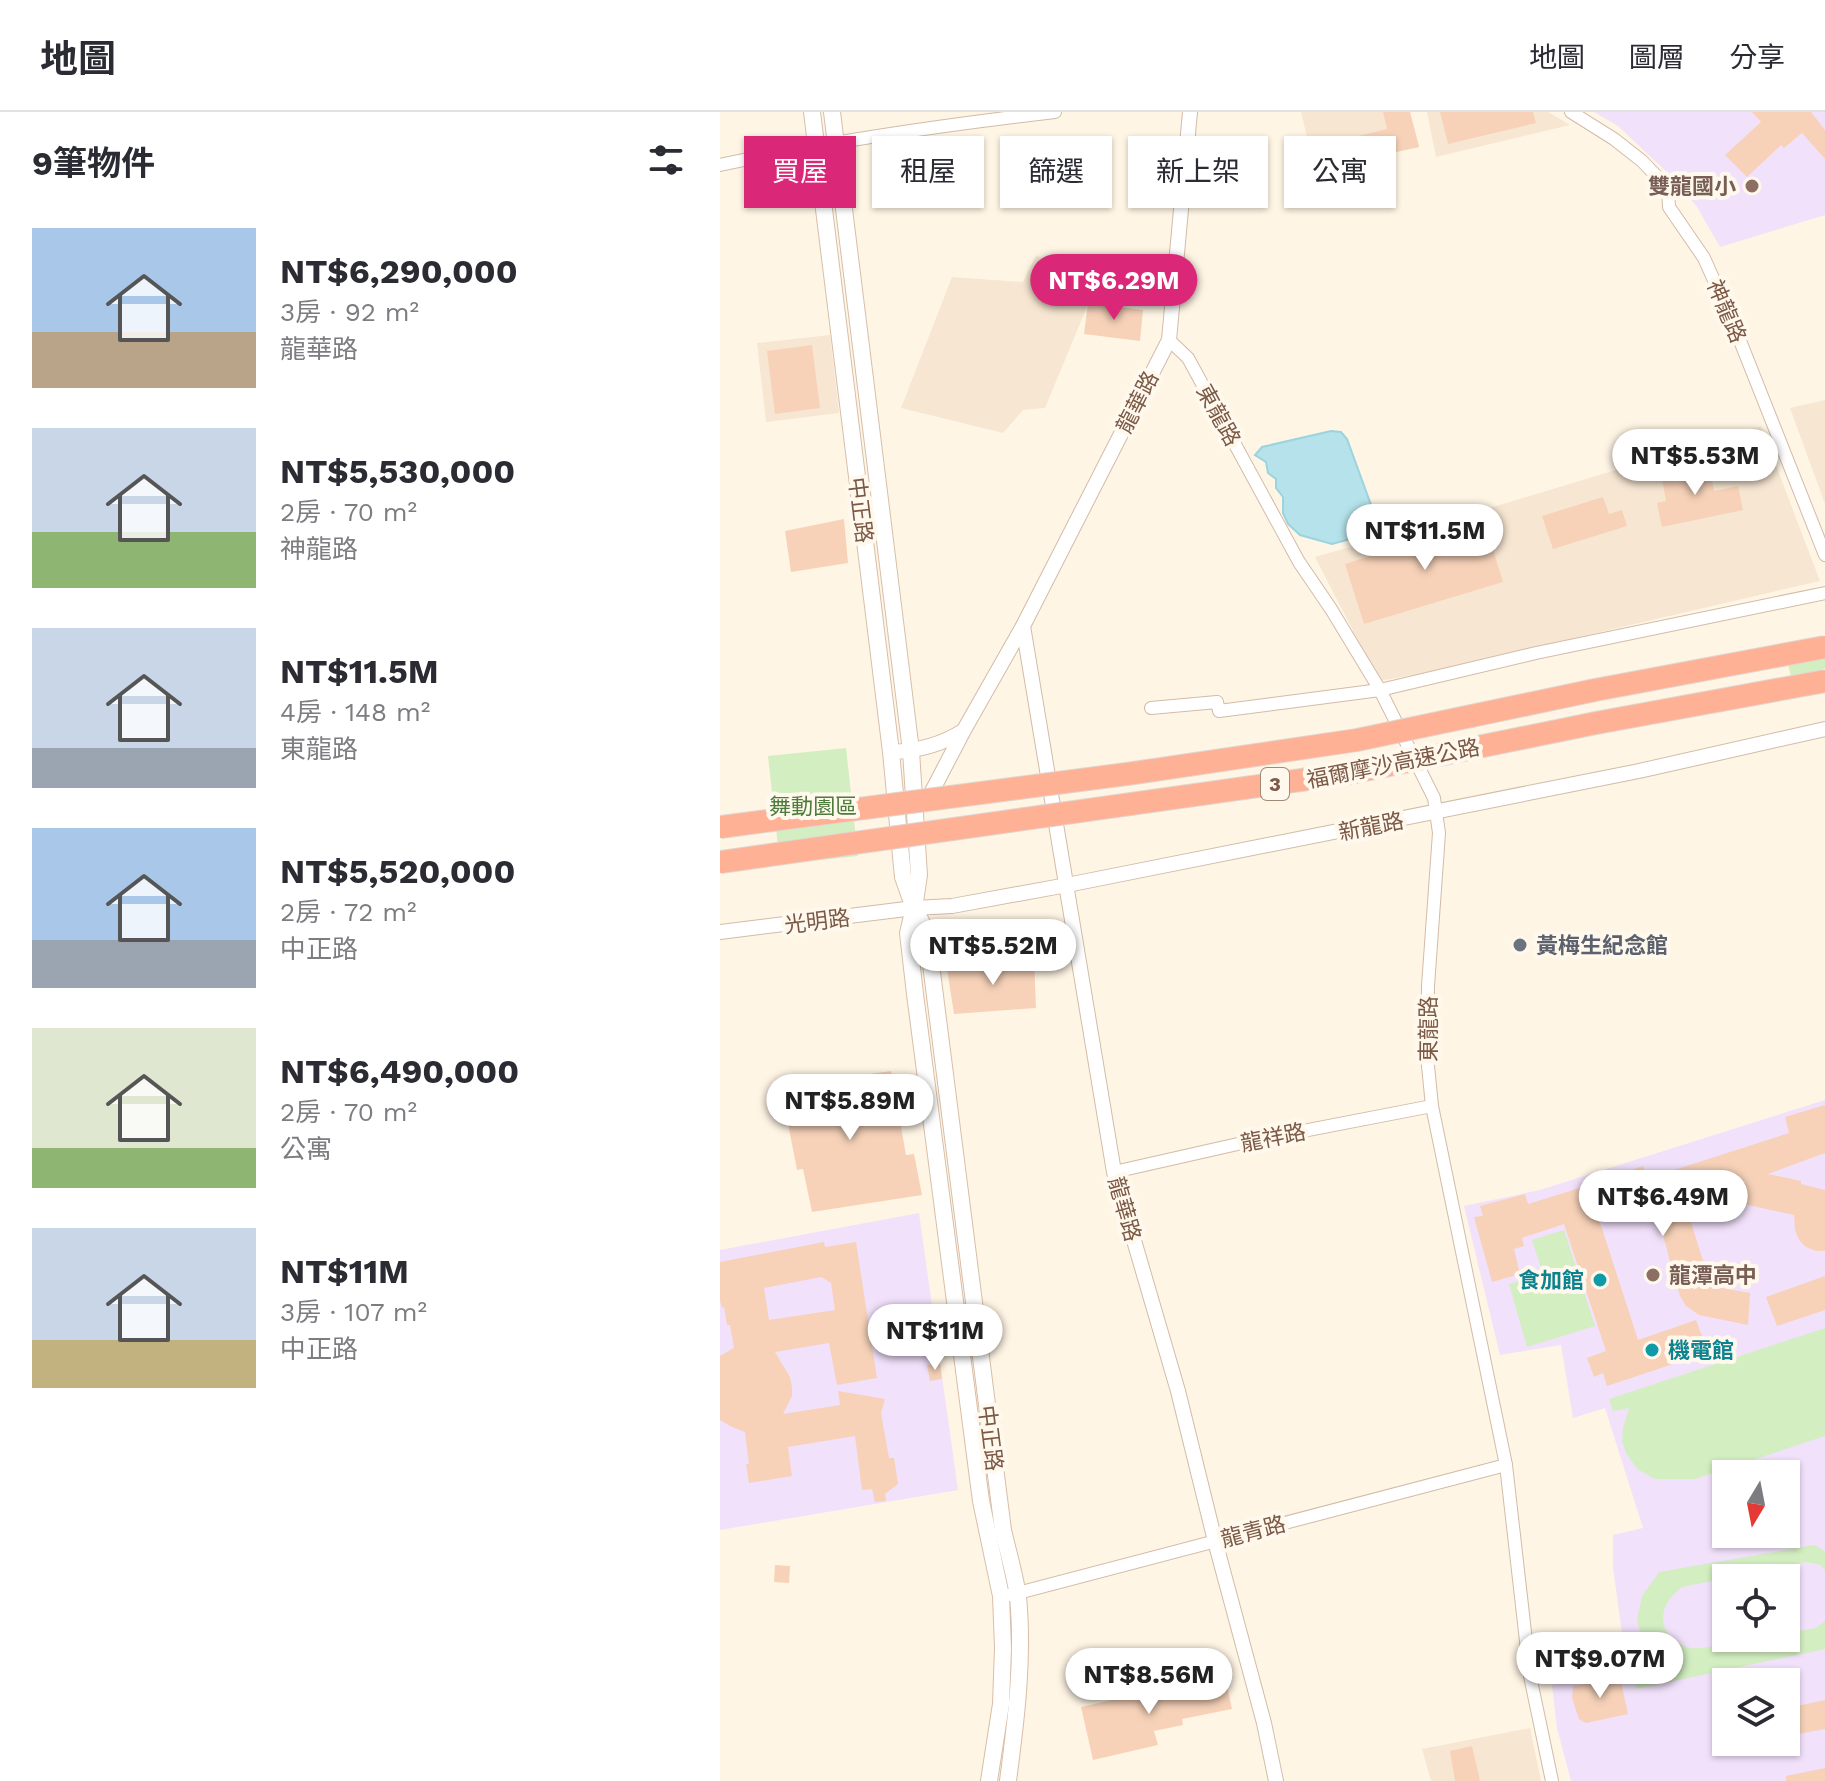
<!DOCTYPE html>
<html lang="zh-TW">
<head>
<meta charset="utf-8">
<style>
  body { margin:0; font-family:"Work Sans","Noto Sans TC",sans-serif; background:#f7f7f7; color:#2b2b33; height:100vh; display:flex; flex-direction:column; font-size:30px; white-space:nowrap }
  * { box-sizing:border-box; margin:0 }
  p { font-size:26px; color:#7c7c81 }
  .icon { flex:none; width:44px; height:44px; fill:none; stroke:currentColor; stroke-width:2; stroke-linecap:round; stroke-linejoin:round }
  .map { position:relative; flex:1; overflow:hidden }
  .sheet { display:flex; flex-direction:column; background:#fff; width:720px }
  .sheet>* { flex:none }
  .guide { position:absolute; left:24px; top:24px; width:760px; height:72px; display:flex; gap:16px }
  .needle { width:52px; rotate:190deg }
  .tools { position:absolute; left:992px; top:1348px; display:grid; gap:16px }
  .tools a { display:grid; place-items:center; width:88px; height:88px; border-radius:0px; background:#fff; box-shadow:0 2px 6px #0004; font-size:40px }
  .price { position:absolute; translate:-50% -68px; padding:0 18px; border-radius:28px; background:#fff; color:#222; font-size:26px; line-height:52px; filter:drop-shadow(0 2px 4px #0008) }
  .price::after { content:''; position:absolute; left:50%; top:48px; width:24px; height:18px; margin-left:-12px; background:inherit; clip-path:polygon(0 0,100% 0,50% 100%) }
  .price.current { background:#db2777; color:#fff }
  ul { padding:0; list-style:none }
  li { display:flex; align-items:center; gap:24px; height:200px; padding:0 32px }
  li span { display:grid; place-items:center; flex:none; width:224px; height:160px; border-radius:0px; color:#555 }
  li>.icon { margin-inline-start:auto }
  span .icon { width:96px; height:96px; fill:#fffc; stroke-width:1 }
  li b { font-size:34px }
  h2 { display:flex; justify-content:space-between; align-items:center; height:96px; padding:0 32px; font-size:34px }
  .pill { padding:0 28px; border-radius:0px; background:#fff; box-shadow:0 2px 6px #0004; font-size:28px; line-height:72px }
  .pill.current { background:#db2777; color:#fff }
  header { display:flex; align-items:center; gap:48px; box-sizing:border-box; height:112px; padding:0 40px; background:#fff; border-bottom:2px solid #e1e1e2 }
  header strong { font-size:38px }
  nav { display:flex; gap:44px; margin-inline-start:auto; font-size:28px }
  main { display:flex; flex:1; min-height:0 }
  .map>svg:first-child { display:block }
</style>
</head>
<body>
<header>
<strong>地圖</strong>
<nav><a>地圖</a><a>圖層</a><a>分享</a></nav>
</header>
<main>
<section class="sheet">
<h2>9筆物件<svg class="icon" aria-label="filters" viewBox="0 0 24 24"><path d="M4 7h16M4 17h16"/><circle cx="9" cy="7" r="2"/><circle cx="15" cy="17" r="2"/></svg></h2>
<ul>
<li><span style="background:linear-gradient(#a9c7e8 65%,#b9a48a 0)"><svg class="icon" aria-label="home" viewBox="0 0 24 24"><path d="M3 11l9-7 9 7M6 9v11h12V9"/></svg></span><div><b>NT$6,290,000</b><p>3房 · 92 m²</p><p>龍華路</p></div></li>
<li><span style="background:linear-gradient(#c9d6e8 65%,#8fb573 0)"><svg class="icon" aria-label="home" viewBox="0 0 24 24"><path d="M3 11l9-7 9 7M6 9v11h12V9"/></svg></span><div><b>NT$5,530,000</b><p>2房 · 70 m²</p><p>神龍路</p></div></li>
<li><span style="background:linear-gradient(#c9d6e8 75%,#9aa5b1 0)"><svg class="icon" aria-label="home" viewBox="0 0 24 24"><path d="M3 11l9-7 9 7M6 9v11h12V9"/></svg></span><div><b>NT$11.5M</b><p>4房 · 148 m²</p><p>東龍路</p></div></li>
<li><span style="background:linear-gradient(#a9c7e8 70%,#9aa5b1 0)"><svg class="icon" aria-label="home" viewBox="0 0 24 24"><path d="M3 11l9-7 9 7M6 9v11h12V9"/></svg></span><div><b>NT$5,520,000</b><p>2房 · 72 m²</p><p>中正路</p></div></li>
<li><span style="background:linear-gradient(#dfe7d0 75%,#8fb573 0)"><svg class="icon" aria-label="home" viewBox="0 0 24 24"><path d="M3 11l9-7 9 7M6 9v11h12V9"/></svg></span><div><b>NT$6,490,000</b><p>2房 · 70 m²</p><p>公寓</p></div></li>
<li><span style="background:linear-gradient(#c9d6e8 70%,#c2b280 0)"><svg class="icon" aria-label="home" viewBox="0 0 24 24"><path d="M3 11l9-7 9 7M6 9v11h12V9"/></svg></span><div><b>NT$11M</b><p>3房 · 107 m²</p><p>中正路</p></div></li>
</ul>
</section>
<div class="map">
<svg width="1105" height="1669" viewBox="0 0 1105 1669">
  <rect width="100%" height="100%" fill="#fff5e5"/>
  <g fill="#f7e6d2">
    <polygon points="581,0 690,0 699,35 595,58"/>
    <polygon points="707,0 828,0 850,13 716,45"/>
    <polygon points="316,143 376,173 325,296 303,298 283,321 181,296 232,165 303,170"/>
    <polygon points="110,223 119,301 46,310 37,231"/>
    <polygon points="1105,288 1105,392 1070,296"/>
    <polygon points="1041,314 1100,469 829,532 805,543 659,569 595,445 773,395"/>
    <polygon points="810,1616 821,1669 711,1669 702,1637"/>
  </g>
  <g fill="#f2e1fb" fill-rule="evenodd">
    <polygon points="874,0 1105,0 1105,103 1000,135 977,95 953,66 898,14"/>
    <path d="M1105,988v681h-254l-14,-53 -5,-43 75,-16 -14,-101v-33l30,-7 -38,-120 -32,10 -12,-73 -61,10 -36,-149 76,-16zM1006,1362h60v60h-60zM1006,1466h60v60h-60zM1006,1570h60v60h-60z"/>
    <polygon points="199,1101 238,1378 0,1418 0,1138"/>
  </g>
  <g fill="#d3eec1">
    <polygon points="1105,529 1105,557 1071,565 1065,538"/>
    <polygon points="126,636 138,744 60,752 48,644"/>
    <polygon points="844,1118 875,1214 807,1235 789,1172 823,1162 812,1128"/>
    <polygon points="1105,1216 1105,1324 975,1367 935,1367 917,1357 906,1341 902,1329 903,1316 909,1296 893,1299 889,1287"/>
    <path d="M1094,1433l11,6v19l-4,-5 -15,-3 -124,25c-12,10 -22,21 -18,38 3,11 15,21 27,23 14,2 47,-8 63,-10 11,-1 22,0 32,0v-5l30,-5 9,-7v28l-189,40 -3,-18 31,-8 -13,-8 -8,-13 -6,-22 5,-24 17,-24z"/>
  </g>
  <polygon fill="#b6e3eb" stroke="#9bd3de" stroke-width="2" points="611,319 621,320 627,327 658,412 656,420 612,432 580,423 568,412 563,401 563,385 556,376 556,367 548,361 546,350 535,343 542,335"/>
  <g fill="#f7d2b9" fill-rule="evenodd">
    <polygon points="663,0 690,0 699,35 595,58 590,36 667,17"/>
    <polygon points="720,0 813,0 816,11 728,32"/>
    <polygon points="1032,0 1091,0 1105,18 1105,47 1082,21 1064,36 1061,33 1027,65 1005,43 1041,10"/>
    <polygon points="368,191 423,198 420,229 364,222"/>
    <polygon points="92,233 100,296 55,302 47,239"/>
    <polygon points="989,352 994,379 1018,374 1023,398 942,415 937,391 946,389 941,360"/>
    <polygon points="883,385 889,402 902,398 907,414 833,437 822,404"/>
    <polygon points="763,406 783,470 644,512 625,452 695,430 694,427"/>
    <polygon points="124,407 128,451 71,460 65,419"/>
    <polygon points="314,847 316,896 234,902 227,857"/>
    <polygon points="171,959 186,1043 194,1042 202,1083 92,1100 83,1057 77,1058 61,975"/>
    <polygon points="1105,993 1105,1041 1048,1062 1081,1069 1081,1072 1105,1078 1105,1139 1096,1139 1086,1135 1079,1128 1075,1118 1074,1103 1019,1091 1025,1069 964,1088 991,1174 1030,1181 1028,1213 979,1203 966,1194 960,1184 934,1092 905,1101 903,1092 877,1101 918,1228 976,1208 984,1229 973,1233 977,1244 887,1274 883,1261 874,1265 867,1246 886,1239 844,1112 802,1126 804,1134 794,1137 800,1162 772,1170 754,1105 763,1104 760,1094 805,1082 808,1092 863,1075 923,1054 926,1067 1069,1021 1065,1005"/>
    <path d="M104,1130l1,5 31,-5 21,136 -40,7 -8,-42 -54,9 15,25 2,10v9l-9,18 57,-9 -2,-14 47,8 -4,14 8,45h5l4,26 -13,10 1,7 -11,1 -3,-13 -10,1 -7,-54 -67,11 4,29 -43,7 -3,-19h3l-4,-32 -13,-5 -12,-7v-64l14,-8 -4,-23h-3l-3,-18 -2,1 -2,-8v-38zM101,1165l10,6 4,27 -66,10 -5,-32z"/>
    <polygon points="1105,1164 1105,1198 1057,1214 1046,1185"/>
    <polygon points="214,1212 216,1227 203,1229 201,1214"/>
    <polygon points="220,1251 222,1267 210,1269 207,1253"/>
    <polygon points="55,1453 70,1454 69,1471 54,1470"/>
    <polygon points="900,1565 908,1602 866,1611 859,1607 852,1586 853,1574"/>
    <polygon points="505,1566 512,1597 462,1607 463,1613 434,1619 438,1633 373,1648 361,1595 454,1574 455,1577"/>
    <polygon points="1105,1588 1105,1617 1078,1622 1072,1595"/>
    <polygon points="752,1634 760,1669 735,1669 730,1639"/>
    <polygon points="1105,1656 1105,1669 1066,1669 1066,1664"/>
  </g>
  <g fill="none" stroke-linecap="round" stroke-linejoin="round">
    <g stroke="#d2bba9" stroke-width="14">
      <g id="minor">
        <polyline points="851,0 894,27 922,49 948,76 949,95 984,146 1013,211 1105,443"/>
        <path d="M0,53c110,-24 223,-40 335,-53"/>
        <polyline points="449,228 468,246 579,450 611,497 660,578 714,686 719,721 708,874 707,944 712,994 786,1353 810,1564 832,1669"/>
        <polyline points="431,596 497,590 499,599 660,578 816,541 1105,481"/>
        <polyline points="394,1060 531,1029 712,994"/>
        <polyline points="290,1483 786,1353"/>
      </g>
    </g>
    <g stroke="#d2bba9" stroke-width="16">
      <g id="tertiary">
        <polyline points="303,514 394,1060 458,1279 495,1429 544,1611 556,1669"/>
        <path d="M171,640c27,-1 50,-7 72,-21"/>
        <polyline points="205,689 208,687 244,618 303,514 449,228 470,0"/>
        <polyline points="0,820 194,796 232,794 347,773 919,659 1105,617"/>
      </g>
    </g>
    <g stroke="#d8bea8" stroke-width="18">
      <g id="secondary">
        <polyline points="92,0 171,640 183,765 194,796 188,821 195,882 261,1389 281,1484 283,1536 281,1592 269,1669"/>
        <path d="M112,0l79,639 8,124 -5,33 13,25 76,597c5,22 12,45 15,67 6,61 -2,123 -10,184"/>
      </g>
    </g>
    <use href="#minor" stroke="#fff" stroke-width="12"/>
    <use href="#tertiary" stroke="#fff" stroke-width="14"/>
    <use href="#secondary" stroke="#fff" stroke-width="16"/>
    <g stroke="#dfd7d3" stroke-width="24" stroke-linecap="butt">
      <g id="motorway-bridge">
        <polyline points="0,715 414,661 637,628 875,578 1105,535"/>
        <polyline points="0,750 630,661 876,611 1105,569"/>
      </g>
    </g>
    <use href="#motorway-bridge" stroke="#ffb195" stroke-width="22"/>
  </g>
  <g fill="#8d6e63" stroke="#fff8ed" stroke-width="3">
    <circle cx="1032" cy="74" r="8"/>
    <circle cx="933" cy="1163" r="8"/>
  </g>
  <circle fill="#6b7280" stroke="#fff8ed" stroke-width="3" cx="800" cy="833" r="8"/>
  <g fill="#0f9aa8" stroke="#fff8ed" stroke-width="3">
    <circle cx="880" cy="1168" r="8"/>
    <circle cx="932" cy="1238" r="8"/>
  </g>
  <g text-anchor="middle" stroke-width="8" stroke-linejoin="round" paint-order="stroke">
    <rect fill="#fff8ed" stroke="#a38978" stroke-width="2" x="541" y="656" width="28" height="32" rx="6"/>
    <g font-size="20" font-weight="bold" fill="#7b5946">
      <text x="555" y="679">3</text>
    </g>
    <g font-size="22" font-weight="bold" fill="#785e54" stroke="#fff8ed" text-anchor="end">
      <text x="1016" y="82">雙龍國小</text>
      <text x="949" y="1171" text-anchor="start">龍潭高中</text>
    </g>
    <g font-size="22" fill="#7b5946" stroke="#fff8ed">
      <text transform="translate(1007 199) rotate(67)" y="8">神龍路</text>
      <text transform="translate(417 290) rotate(-63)" y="8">龍華路</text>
      <text transform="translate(499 303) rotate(61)" y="8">東龍路</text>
      <text transform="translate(141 398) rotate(83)" y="8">中正路</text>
      <text transform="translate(673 651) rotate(-11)" y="8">福爾摩沙高速公路</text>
      <text transform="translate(651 714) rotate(-11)" y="8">新龍路</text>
      <text transform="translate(97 809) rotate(-7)" y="8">光明路</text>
      <text transform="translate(708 917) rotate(-90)" y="8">東龍路</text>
      <text transform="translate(553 1025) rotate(-11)" y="8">龍祥路</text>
      <text transform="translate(405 1097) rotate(74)" y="8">龍華路</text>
      <text transform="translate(271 1326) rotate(83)" y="8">中正路</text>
      <text transform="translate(533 1419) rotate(-15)" y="8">龍青路</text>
    </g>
    <g font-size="22" fill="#4d7b3b" stroke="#fff8ed">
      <text x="93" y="702">舞動園區</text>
    </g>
    <g font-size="22" font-weight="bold" fill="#5b616d" stroke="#fff8ed" text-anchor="start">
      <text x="816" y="841">黃梅生紀念館</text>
    </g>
    <g font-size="22" font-weight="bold" fill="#0d838f" stroke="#fff8ed" text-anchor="end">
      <text x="864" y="1176">食加館</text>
      <text x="948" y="1246" text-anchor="start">機電館</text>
    </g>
  </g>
</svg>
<div class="tools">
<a><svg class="needle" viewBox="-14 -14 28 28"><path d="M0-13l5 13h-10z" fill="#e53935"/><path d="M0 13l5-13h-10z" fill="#7c7c81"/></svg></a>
<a><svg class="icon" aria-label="locate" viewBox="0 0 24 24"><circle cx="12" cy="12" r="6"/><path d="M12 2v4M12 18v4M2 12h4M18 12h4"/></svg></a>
<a><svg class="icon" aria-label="layers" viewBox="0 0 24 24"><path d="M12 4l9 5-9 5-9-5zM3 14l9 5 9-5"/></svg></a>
</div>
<b class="price current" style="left:394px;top:210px">NT$6.29M</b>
<b class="price" style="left:975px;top:385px">NT$5.53M</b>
<b class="price" style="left:705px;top:460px">NT$11.5M</b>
<b class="price" style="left:273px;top:875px">NT$5.52M</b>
<b class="price" style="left:130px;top:1030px">NT$5.89M</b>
<b class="price" style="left:943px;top:1126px">NT$6.49M</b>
<b class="price" style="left:215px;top:1260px">NT$11M</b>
<b class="price" style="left:880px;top:1588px">NT$9.07M</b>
<b class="price" style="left:429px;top:1604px">NT$8.56M</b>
<div class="guide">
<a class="pill current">買屋</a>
<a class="pill">租屋</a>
<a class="pill">篩選</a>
<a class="pill">新上架</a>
<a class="pill">公寓</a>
</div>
</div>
</main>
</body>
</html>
